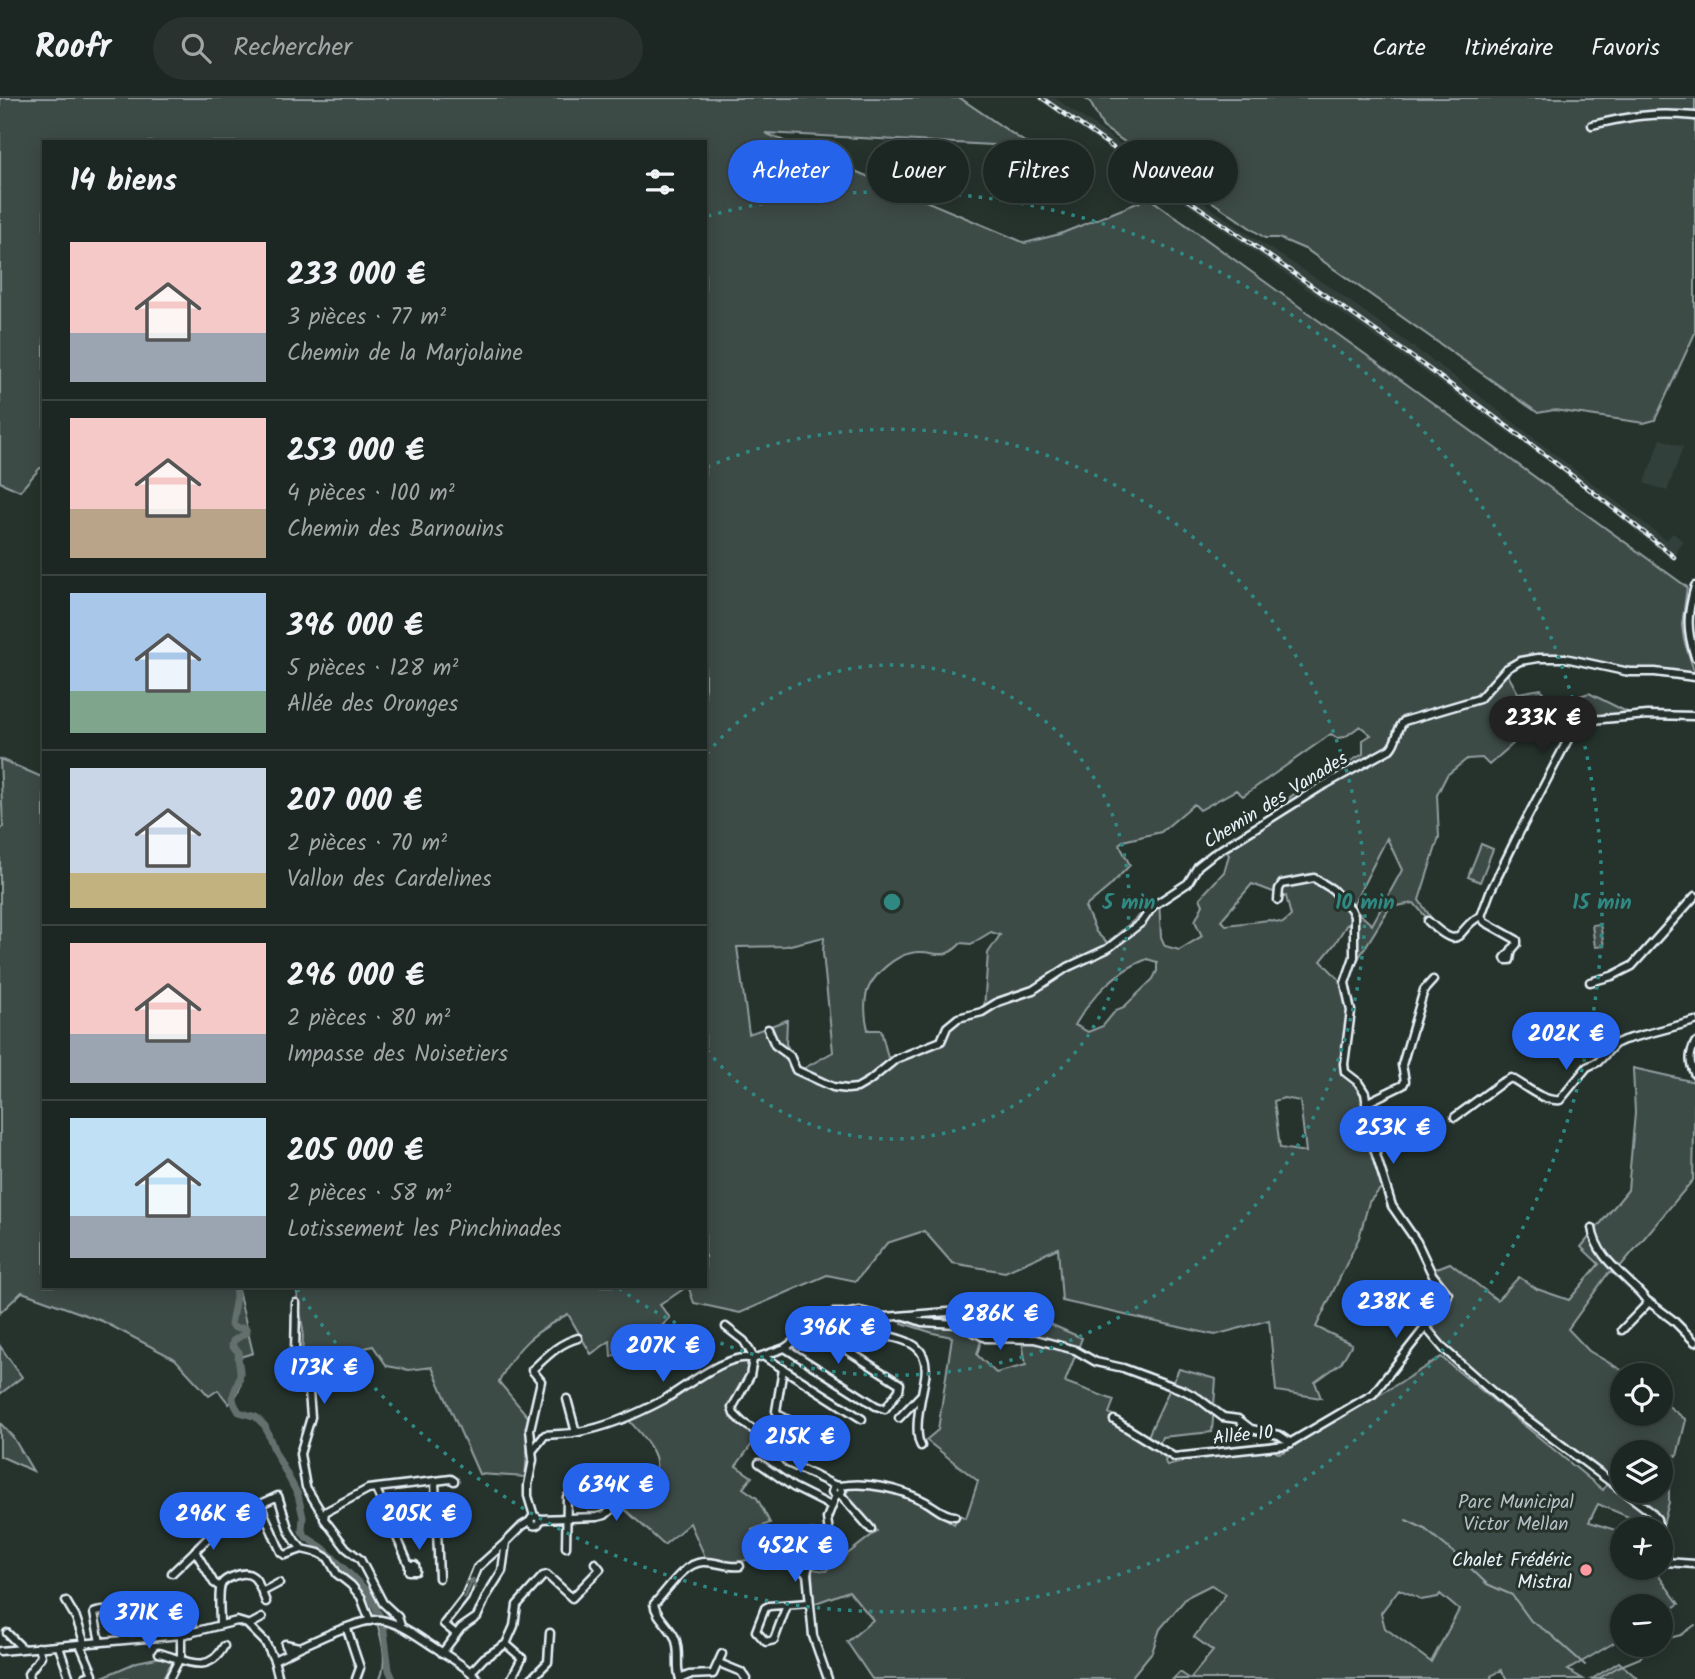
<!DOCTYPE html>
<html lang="fr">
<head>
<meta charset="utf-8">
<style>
  body { margin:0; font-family:Kalam,sans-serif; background:#29322f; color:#f1f3f6; height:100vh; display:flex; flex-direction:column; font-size:26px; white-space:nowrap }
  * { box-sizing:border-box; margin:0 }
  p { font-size:23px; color:#a0a5a5 }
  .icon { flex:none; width:38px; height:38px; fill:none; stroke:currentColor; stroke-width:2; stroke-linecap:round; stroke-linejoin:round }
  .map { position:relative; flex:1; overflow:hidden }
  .side { position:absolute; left:42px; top:42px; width:665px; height:1148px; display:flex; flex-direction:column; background:#1c2622; border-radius:0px; box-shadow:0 4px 18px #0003,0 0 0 2px #3a4340 }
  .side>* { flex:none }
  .banner { position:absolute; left:728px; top:42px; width:665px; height:63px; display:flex; gap:14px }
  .fabs { position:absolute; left:1610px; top:1265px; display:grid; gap:14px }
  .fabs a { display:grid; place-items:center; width:63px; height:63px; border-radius:50%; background:#1c2622; box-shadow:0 4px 18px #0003,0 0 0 2px #3a4340; font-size:35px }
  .price { position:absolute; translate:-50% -60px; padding:0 16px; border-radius:24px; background:#2563eb; color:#fff; font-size:23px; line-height:46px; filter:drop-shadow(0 2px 4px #0008) }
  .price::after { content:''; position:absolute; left:50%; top:42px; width:21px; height:16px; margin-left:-10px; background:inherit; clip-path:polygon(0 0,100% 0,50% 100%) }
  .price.selected { background:#222; color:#fff }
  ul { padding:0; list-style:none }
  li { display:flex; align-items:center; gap:21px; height:175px; padding:0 28px }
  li+li { border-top:2px solid #3a4340 }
  li span { display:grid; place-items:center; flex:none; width:196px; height:140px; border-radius:0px; color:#555 }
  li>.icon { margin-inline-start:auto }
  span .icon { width:84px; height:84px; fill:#fffc; stroke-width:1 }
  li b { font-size:30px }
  h2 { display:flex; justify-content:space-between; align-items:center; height:84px; padding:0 28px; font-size:30px }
  .chip { padding:0 24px; border-radius:32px; background:#1c2622; box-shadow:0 4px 18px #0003,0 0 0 2px #3a4340; font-size:24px; line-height:63px }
  .chip.selected { background:#2563eb; color:#fff }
  header { display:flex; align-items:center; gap:42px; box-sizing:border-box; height:98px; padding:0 35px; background:#1c2622; border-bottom:2px solid #3a4340 }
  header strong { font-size:33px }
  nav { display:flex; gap:38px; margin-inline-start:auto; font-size:24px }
  .search { width:490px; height:63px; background:#29322f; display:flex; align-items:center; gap:18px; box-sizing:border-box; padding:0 24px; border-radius:38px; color:#a0a5a5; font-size:26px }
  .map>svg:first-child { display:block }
</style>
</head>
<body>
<header>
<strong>Roofr</strong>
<div class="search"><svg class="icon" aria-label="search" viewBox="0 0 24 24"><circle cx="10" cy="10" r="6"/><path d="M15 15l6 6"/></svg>Rechercher</div>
<nav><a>Carte</a><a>Itinéraire</a><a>Favoris</a></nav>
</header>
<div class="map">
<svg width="1695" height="1581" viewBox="0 0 1695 1581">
  <rect width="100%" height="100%" fill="#26332d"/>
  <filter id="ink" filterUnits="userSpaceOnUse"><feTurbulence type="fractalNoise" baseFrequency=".0143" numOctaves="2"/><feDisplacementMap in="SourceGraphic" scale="14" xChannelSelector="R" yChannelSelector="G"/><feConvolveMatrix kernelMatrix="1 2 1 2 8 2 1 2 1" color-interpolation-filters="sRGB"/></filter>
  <g filter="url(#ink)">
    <g fill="#333f3a">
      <polygon points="1036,0 1055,0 1248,136 1337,194 1451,276 1666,442 1673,435 1684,444 1677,452 1678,454 1672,462 1579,387 1443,287"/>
      <polygon points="1661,341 1683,349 1667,393 1644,385"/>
    </g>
    <g fill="#3e4b47" stroke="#939ea0" stroke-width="2" fill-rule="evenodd">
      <path d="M0,0h960l72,49 -267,-14 260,110 35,-9 80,-32 5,-7 542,392 -5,38 2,15 11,34 -63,-6 -85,-13 -24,3 -19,10 14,25 23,-4 9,16 39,-12 44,22 -61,8 -25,-9 -58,51 -7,-7 -15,1 -20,16 -10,20 2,42 -20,63 15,22 -3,1 -17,-20 -24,4 -32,52 -6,-4 1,-26 -6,-5 -13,21 -13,16 20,20 8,29 -7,55 19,27 3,9 4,25 14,61 -13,15 -10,36 -43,89 36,17 -11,19 -26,19 6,16 -45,-7 -7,-71 -54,15 -153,-34 -4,-53 -53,24 -53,-9 -28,-32 -37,12 -31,38 -29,-6 -87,38 -46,-10 -6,-17 -28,19 10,13 -12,12 -47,27 -1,-16 -19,13 -23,-40c-35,19 -52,32 -69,68l31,37 -5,58 -46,-3 -47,-107 -23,3 -22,-4 -14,-20 -71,18 1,-34 -7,-44h409v-1144h-661v326h-4l-20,23 -20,-9zM1360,628l11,9 -8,5v14l-48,28 1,3 -16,4 -35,29 -43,28 7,9 -5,17 -24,26 3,7 -8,16 7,15 -23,14 -14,-4 -4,-9 -2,-38 -52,44 -11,-11 -11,-25 24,-20 21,-22 -11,-21 4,-3 38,-9 33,-28 6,6 36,-20 7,6 88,-62 6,4 8,-1zM1387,740l15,32 -30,55 -20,-18zM1252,786l24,9v7l10,-4 5,20 -8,7 -14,-3 -43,5 -5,-5zM991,834l9,3 -12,18 -4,56c-29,5 -32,3 -45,31l-51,18 -7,-28h-13c-3,-12 -5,-31 1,-43 7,-14 26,-31 42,-34 23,-5 31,11 50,-10l10,1zM824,839l-1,16 10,99 -32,18 -15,-26 1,-24 -38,14 -12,-87 49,-1zM1147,861l10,3v9l-4,8 -29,28 -8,3 -13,16 -15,6 -13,-7c18,-30 39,-53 72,-66zM1284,1000l16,3 6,51 -26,-4 -6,-47z"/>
      <polygon points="1084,0 1695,0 1695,235 1655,322 1644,325 1554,312 1538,315 1307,152 1279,140 1265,140 1103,29 1090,4"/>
      <path d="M0,661l44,19v508h193l16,67 -13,4c3,18 4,33 -11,47l-11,-14 -9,6 -34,-37 -73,-38 -80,-29 -22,21v-483l3,-3z"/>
      <polygon points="1481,746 1493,751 1480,784 1468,779"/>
      <polygon points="1600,826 1604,848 1595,849 1592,827"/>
      <path d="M1633,970l62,14 -2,98 -79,94 -5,-2 -41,57 21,22 41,24 -8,1v38h39v-14l25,20 -9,36 -8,-3v49l-8,31c-2,-22 -14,-29 -31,-42h31v-39h-39v33c-49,-37 -98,-72 -145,-111 -12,-9 -37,-28 -42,-41 -8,-18 20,-24 13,-42 -2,-8 -11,-14 -16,-21l18,-7 47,37 22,-23 18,12 32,11 30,-36 -18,-17 47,-57 7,-77z"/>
      <path d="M903,1215l84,6 -10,36 19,18 30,-8 -5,-29 16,3 4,-19 41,18 -17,44 49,18 -5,13 39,23 31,-67 37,10 -4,53 -50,5 -3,8 12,8 -6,8 2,5 26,-7 78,-10 7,4c13,-2 25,-14 37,-21 43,-24 85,-49 126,-75l162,133 4,-6c18,12 44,23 50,45l-59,-25 -9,18 33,10v36h31l26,36 -18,11v-9h-39v32l-54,32 15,9h-76l-6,-9 -10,6 1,3h-319l7,-7 10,7 23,-28 -19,-14 32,-43 -15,-9 -24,12 -27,32 -8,23 -22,27h-258l-25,-37 26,-22 -24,-29 -36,13 -1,-35 14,2 15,-18 5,2 31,-24 -32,-36 5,-7c46,0 65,11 104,36l5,-9 7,3 12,-37 -52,-41 12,-10 14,-93 -19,-4 -31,-10zM1399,1491c8,5 14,5 22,11l17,-3 2,-3 19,16 -28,52 -46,-34 -4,-15z"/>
      <polygon points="0,1248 22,1279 0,1296"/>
      <path d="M735,1261l16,4 -19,52 26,21 -22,30 16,11 -9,11 14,10 13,25 -18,7 11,27 -37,7 -20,-5 -16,-36 -26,22 -44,-40c10,-8 23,-15 31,-25 17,-22 -11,-46 -24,-62l88,-46z"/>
      <polygon points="0,1325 13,1339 33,1373 0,1358"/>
      <polygon points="161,1559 173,1563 162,1581 98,1581 137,1564"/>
      <polygon points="1619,1564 1638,1581 1592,1581"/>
    </g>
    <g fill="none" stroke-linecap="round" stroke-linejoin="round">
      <g stroke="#98a3a5" stroke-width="2">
        <polyline points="1406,1422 1425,1431 1459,1459 1487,1486 1512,1497 1531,1523 1549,1535 1585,1567"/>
        <path d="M379,1519l-2,5c5,20 11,38 3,57"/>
        <polyline points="1661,1542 1681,1537 1695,1527"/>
        <polyline points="1598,1581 1618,1569 1640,1560 1647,1551 1653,1547"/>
      </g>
      <path stroke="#636f6d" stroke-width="7" d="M235,1188l1,11 -5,28 4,3h11l1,4 -14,9 -1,5 7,6c-3,8 2,14 1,22 -2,18 -14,19 -1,38l17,5 9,9 10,26 23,43 5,22 -1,14 4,6 17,11 45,44 15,31 6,47 4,9"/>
      <g stroke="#e8f1f8" stroke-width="11">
        <g id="minor">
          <path d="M1592,27c39,-9 62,-13 103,-9"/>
          <path d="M1695,488c-8,29 -9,42 0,71"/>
          <polyline points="1278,802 1279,791 1282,786 1314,780 1332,791 1351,811 1354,818 1354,859 1345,885 1351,913 1344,966 1345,974 1358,984 1365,995 1373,1047 1392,1108 1417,1144 1432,1176 1448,1196 1445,1207 1427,1227"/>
          <polyline points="1481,818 1490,794 1517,739 1573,632 1591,622 1648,617 1695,618"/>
          <polyline points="1481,818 1485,824 1517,842 1517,846 1505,860 1506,862 1510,862 1512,851"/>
          <path d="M1428,823c37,35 27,6 53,-5"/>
          <polyline points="1590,884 1612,878 1632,868 1695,798"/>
          <path d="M768,931l7,16 15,11 6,14 37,17 14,2 10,-1 12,-7 27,-22 45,-18 6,-14 11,-9 24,-6 16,-10 35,-12 35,-23 39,-18 35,-27 11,-16 35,-23 10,-17 14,-11 107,-67 71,-39c8,-8 6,-20 14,-28l75,-22 27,-30 14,-8 18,-3h27l64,14h26l40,5"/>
          <path d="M1695,945c-6,12 -6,20 0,32"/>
          <polyline points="1366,1005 1403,987 1405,983 1402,967 1424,892 1433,882"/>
          <path d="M1455,1019l46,-34 10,-5c15,8 31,24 49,22l27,-33 11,-5 17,-18 9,-4 71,-19"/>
          <path d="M1592,1130c5,33 37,49 56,74"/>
          <polyline points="296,1205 295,1256 309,1294 311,1319 300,1356 306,1389 323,1417"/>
          <polyline points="845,1216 860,1213 885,1219 961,1213 990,1219 1023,1210"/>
          <polyline points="905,1218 922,1224 958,1226 986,1240 1035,1241 1075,1252 1096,1264 1123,1270 1185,1293 1198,1300 1223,1319 1238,1321 1251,1331 1279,1337 1291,1345"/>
          <polyline points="726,1229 744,1243 754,1260"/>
          <polyline points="1428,1232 1444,1251 1504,1304 1651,1414 1657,1421 1659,1432"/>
          <polyline points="1622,1232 1649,1204 1673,1222 1695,1244"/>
          <polyline points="785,1250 876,1308 885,1311 899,1292 900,1286 825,1238 814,1228"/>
          <polyline points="763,1258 862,1321"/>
          <polyline points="783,1271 776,1313 779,1317 839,1349"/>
          <path d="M567,1301l8,30 3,3c30,-5 61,-19 87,-33 21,-12 64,-48 88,-40"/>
          <polyline points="899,1320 920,1298"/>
          <polyline points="1114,1322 1174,1359 1286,1347 1373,1296 1424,1231"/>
          <path d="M533,1352l12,-15c12,-2 22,0 33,-3"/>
          <polyline points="759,1365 793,1389 831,1408"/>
          <polyline points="435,1383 451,1381 454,1383"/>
          <path d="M834,1387l-2,7 4,3 4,-1 2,-3 -2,-5 -6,-1 -46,-22 -22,-25 -24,-16 -8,-8 -2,-6 18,-32 3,-17 32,-11 48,-35h10c4,4 5,10 9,13 3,3 11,4 15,5 33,9 67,8 57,52 -3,16 -11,49 -3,63"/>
          <path d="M840,1388c28,-5 61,3 86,16 9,5 18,14 29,14"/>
          <polyline points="376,1391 409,1467 415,1467 416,1473 409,1473 409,1467"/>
          <polyline points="840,1396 871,1431"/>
          <path d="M534,1418l-6,-20v-11l5,-25 -3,-31 11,-48 -9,-11c14,-13 27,-27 46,-32"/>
          <circle cx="535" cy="1423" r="4.5"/>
          <polyline points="539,1421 597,1419 605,1417 624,1401 603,1376"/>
          <polyline points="566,1449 567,1399"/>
          <polyline points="302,1451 285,1457 281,1454 262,1411 261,1406 278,1398 289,1433 295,1443 302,1451 319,1455 328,1460 337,1476 351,1487 361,1499 370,1523"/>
          <polygon points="1663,1458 1667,1460 1666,1463 1662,1462"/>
          <polyline points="1665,1464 1695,1466"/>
          <polyline points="172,1475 195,1453"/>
          <polyline points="807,1475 794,1469 791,1464 806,1437 811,1436 824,1443"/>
          <polyline points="220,1489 214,1485 195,1453 228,1420 233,1421"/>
          <polyline points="262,1494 279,1485"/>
          <polyline points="66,1503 76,1520 85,1546"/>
          <polyline points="787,1507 774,1542 766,1544 756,1533 765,1510 769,1508 809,1505"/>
          <path d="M220,1526c0,-10 -2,-31 1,-39 2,-5 8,-7 13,-9 22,-9 25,9 32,26"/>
          <polyline points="249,1527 262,1520"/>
          <polyline points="401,1528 398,1519 383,1505 360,1461 346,1450 324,1421 325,1414 368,1391 435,1383 439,1480"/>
          <polyline points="347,1531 360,1570 356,1581"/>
          <polyline points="7,1535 22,1550"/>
          <polyline points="456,1536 444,1526 465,1499 477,1470 506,1444"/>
          <path d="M100,1544l-6,-29c10,-5 20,0 31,-3 8,-2 14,-8 23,-10l9,11h17l10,-6c10,8 7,17 7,28"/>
          <polyline points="80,1546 93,1576 85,1579"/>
          <polyline points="506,1546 522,1560 511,1581"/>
          <polyline points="59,1549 70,1581"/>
          <polyline points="0,1553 181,1537 237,1523 247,1526 265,1544 274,1562 279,1581"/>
          <polyline points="289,1554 285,1546 299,1549"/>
          <path d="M159,1555c27,7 49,23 65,-7"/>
          <polyline points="442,1555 461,1530 477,1519 487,1497 502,1473 506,1444 522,1428 530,1423"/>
          <path d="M274,1562c21,-11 86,-43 107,-40 20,3 37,17 53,27 15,10 32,19 44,32"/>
          <polyline points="719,1565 741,1574 746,1581"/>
          <polyline points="471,1574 484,1560 506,1546 514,1528 517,1507 543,1478 547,1477 572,1500 600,1471 595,1465"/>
          <polyline points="29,1581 28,1576 41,1558 38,1549"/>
          <polyline points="169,1581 181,1558 181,1537"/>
          <polyline points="531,1581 548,1564 550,1535"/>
          <path d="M680,1581c-5,-13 1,-27 -5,-41 -5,-12 -19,-21 -21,-34 13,-13 29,-41 49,-42 13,-1 24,6 37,4"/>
          <polyline points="680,1581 689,1577 713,1576 722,1556"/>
          <polyline points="828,1581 813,1538 807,1475 809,1467 829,1435 827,1420 836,1397"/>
        </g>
      </g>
      <use href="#minor" stroke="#26332d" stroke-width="6"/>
      <g stroke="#e8f1f8" stroke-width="4.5">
        <path id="rail" d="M1042,0c213,150 431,293 632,459"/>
      </g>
      <use href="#rail" stroke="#26332d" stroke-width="2" stroke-dasharray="5" stroke-linecap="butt"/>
    </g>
    <defs><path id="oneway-shaft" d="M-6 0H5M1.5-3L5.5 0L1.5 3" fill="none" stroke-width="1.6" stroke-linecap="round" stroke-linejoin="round" transform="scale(1.75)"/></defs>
    <use stroke="#6a7674" href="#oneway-shaft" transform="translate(469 1490) rotate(-66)"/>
  </g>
  <g fill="none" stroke="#308883" stroke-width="3.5" stroke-dasharray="3.5 7">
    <path d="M707 656A237 237 0 1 1 707 952"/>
    <path d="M707 369A473 473 0 1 1 617 1189"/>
    <path d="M708 118A710 710 0 1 1 297 1191"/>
  </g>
  <circle fill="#ff9aa2" stroke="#26332d" stroke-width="2.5" cx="1586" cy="1472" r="7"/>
  <g text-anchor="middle" stroke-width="6" stroke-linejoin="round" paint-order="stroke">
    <g font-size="19" fill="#e8f1f8" stroke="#26332d">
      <text transform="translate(1275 701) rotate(-32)" y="7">Chemin des Vanades</text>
      <text transform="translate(1243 1336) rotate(-6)" y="7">Allée 10</text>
    </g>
    <g font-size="19" fill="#b5bfc3" stroke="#26332d">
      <text x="1516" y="1410">Parc Municipal<tspan x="1516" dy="22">Victor Mellan</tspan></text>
    </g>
    <g font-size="19" fill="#e8f1f8" stroke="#26332d" text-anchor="end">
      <text x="1572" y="1468">Chalet Frédéric<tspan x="1572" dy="22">Mistral</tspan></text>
    </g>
  </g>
  <circle cx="892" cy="804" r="10" fill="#308883" stroke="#26332d" stroke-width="3.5"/>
  <g font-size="21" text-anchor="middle" font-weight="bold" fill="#308883" stroke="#26332d" stroke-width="6" stroke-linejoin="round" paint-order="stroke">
    <text x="1129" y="811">5 min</text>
    <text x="1365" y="811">10 min</text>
    <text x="1602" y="811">15 min</text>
  </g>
</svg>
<div class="fabs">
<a><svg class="icon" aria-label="locate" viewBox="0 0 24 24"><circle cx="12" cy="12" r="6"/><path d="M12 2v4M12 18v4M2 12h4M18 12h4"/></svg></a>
<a><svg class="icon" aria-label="layers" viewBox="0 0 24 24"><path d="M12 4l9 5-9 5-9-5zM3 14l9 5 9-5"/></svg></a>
<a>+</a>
<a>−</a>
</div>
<b class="price selected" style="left:1543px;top:658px">233K €</b>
<b class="price" style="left:1566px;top:974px">202K €</b>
<b class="price" style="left:1393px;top:1068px">253K €</b>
<b class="price" style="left:1396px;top:1242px">238K €</b>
<b class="price" style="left:1000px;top:1254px">286K €</b>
<b class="price" style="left:838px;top:1268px">396K €</b>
<b class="price" style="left:663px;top:1286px">207K €</b>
<b class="price" style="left:324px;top:1308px">173K €</b>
<b class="price" style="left:800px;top:1377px">215K €</b>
<b class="price" style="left:616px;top:1425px">634K €</b>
<b class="price" style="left:213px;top:1454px">296K €</b>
<b class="price" style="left:419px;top:1454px">205K €</b>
<b class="price" style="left:795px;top:1486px">452K €</b>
<b class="price" style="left:149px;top:1553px">371K €</b>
<div class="banner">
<a class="chip selected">Acheter</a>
<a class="chip">Louer</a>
<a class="chip">Filtres</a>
<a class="chip">Nouveau</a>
</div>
<section class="side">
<h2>14 biens<svg class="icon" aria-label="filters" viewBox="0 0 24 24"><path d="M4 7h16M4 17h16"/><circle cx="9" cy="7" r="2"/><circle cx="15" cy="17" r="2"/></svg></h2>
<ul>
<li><span style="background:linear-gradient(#f6c9c9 65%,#9aa5b1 0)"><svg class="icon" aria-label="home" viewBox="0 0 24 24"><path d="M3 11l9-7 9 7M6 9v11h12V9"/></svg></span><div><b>233 000 €</b><p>3 pièces · 77 m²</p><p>Chemin de la Marjolaine</p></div></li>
<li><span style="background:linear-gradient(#f6c9c9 65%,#b9a48a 0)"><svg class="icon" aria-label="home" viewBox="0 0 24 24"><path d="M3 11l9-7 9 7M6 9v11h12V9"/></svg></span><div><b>253 000 €</b><p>4 pièces · 100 m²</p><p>Chemin des Barnouins</p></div></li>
<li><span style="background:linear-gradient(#a9c7e8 70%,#7fa58c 0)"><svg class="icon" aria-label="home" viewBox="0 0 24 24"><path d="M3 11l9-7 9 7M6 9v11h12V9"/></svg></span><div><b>396 000 €</b><p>5 pièces · 128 m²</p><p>Allée des Oronges</p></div></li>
<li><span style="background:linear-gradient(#c9d6e8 75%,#c2b280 0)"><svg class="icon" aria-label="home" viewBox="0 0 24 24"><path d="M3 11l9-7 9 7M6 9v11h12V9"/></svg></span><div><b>207 000 €</b><p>2 pièces · 70 m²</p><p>Vallon des Cardelines</p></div></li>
<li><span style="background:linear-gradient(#f6c9c9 65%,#9aa5b1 0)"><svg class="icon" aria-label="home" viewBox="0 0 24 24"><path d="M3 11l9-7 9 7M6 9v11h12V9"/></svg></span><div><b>296 000 €</b><p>2 pièces · 80 m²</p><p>Impasse des Noisetiers</p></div></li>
<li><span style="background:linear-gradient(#bfe0f5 70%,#9aa5b1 0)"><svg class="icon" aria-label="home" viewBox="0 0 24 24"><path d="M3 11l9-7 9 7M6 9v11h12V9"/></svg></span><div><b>205 000 €</b><p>2 pièces · 58 m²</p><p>Lotissement les Pinchinades</p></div></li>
</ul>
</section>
</div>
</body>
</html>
